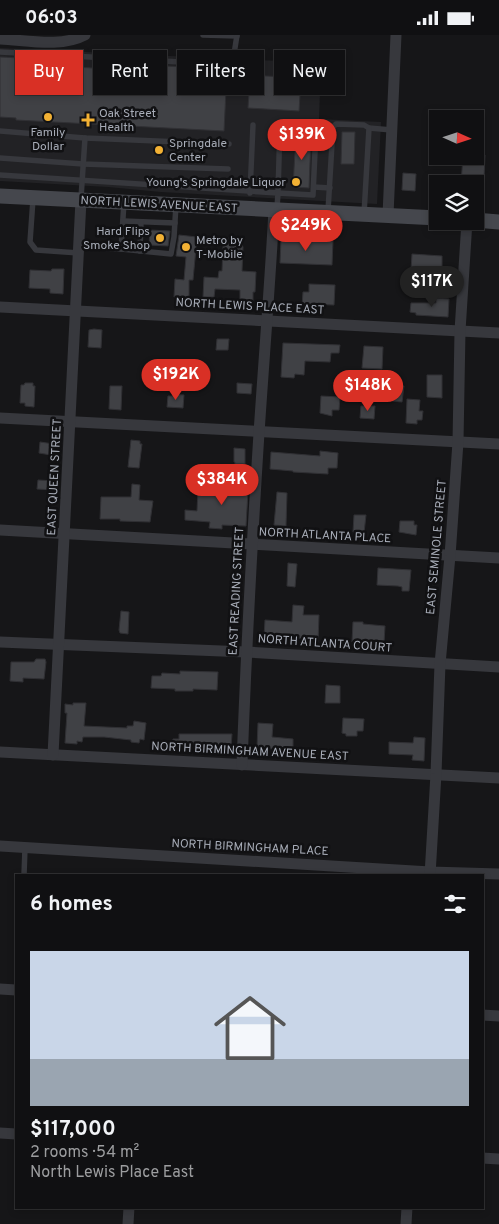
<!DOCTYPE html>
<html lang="en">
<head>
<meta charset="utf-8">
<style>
  body { margin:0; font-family:Overpass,sans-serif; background:#19191b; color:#f1f3f6; height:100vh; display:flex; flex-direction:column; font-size:19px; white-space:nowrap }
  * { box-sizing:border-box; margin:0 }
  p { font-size:16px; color:#9c9d9f }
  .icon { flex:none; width:28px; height:28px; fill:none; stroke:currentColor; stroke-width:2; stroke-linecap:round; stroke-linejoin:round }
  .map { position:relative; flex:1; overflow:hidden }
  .sheet { position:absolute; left:15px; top:839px; width:469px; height:335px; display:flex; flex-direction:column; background:#101012; border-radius:0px; box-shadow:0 2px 8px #0003,0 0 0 1px #303032 }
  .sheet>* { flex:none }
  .hud { position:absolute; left:15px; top:15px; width:470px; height:45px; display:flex; gap:10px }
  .needle { width:32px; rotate:93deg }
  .controls { position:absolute; left:429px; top:75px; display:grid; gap:10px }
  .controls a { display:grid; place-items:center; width:55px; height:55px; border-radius:0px; background:#101012; box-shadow:0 2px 8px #0003,0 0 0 1px #303032; font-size:25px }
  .price { position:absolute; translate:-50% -42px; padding:0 11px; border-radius:18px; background:#d93025; color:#fff; font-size:16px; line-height:32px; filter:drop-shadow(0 1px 2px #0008) }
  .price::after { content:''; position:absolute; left:50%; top:30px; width:15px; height:11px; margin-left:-8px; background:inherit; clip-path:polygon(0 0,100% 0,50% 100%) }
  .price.active { background:#222; color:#fff }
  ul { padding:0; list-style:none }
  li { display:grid; align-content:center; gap:10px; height:265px; padding:0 15px }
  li+li { border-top:1px solid #303032 }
  li span { display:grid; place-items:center; height:155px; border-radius:0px; color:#555 }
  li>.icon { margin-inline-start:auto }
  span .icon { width:90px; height:90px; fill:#fffc; stroke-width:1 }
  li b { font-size:21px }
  h2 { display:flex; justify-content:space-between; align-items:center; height:60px; padding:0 15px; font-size:21px }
  .tag { padding:0 18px; border-radius:0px; background:#101012; box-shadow:0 2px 8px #0003,0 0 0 1px #303032; font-size:18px; line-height:45px }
  .tag.active { background:#d93025; color:#fff }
  .status { display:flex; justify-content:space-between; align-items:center; height:35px; padding:0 25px; background:#101012; direction:ltr }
  .status svg { height:14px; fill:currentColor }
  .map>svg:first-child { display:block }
</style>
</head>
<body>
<div class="status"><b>06:03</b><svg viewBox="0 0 49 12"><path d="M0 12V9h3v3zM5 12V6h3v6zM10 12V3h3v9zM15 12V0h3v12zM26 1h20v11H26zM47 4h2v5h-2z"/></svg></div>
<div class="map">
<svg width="499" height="1189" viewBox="0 0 499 1189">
  <rect width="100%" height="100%" fill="#161618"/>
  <polygon fill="#222225" points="0,13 321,28 319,84 381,87 377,169 161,157 108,152 0,146"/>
  <g fill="#404145" stroke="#303034">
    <polygon points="0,22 42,24 42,30 126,35 126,29 227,34 224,96 16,85 16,83 0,82"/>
    <polygon points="250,40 301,43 299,76 248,73"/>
    <polygon points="342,97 355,97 354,129 341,129"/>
    <polygon points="296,99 311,100 309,153 293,152"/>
    <polygon points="475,120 485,120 483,165 475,164 475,149 461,149 463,121 475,121"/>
    <polygon points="403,138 416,139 415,156 402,155"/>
    <polygon points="150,195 170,196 168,211 149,210"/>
    <polygon points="179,200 197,202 193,245 189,245 189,263 174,262 175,244 184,245 186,222 176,221"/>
    <polygon points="228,203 239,204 243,212 242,236 256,237 255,257 253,257 253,267 240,266 240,255 215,254 214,262 203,262 204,242 218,243 219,236 222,236 223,211"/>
    <polygon points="281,204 333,206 332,230 280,228"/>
    <polygon points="412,219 442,221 442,236 411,235"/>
    <polygon points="52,234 64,234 63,259 50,258 50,254 29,253 30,235 51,236"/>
    <polygon points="309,249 335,250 334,270 310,269 310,272 302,271 303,257 309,257"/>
    <polygon points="436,263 449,264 448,282 416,280 416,278 410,277 411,268 436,268"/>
    <polygon points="94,294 102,295 101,313 88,312 89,295"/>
    <polygon points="217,304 229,304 228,315 216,315"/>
    <polygon points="283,308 340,310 339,318 331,318 330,327 305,326 304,340 295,339 294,343 281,342"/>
    <polygon points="364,311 383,312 382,334 362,333"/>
    <polygon points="427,340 442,340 442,363 427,362"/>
    <polygon points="25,348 33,348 33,351 35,351 34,372 25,371 25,368 20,368 21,350 24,350"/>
    <polygon points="237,348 252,349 251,359 237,358"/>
    <polygon points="396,350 404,351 402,367 392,366 393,353 395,354"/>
    <polygon points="110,351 122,351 121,375 109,374"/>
    <polygon points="173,359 184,360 183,373 167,372 168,361 173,361"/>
    <polygon points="321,361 340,362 339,375 332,375 332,381 320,378"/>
    <polygon points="407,364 420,365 419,376 423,376 422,385 417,385 417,389 406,388"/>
    <polygon points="361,371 375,371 374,384 360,383"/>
    <polygon points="131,405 140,406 140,409 142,409 139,433 128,432"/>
    <polygon points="40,407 54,409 54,412 58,412 57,421 39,418"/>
    <polygon points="234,413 245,414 245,429 235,429 235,427 234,427"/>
    <polygon points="320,416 338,418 337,433 328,433 328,439 293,437 293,436 270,434 271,417 320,421"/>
    <polygon points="239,439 249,439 246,491 222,490 222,494 209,493 210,487 185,485 185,475 197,476 198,454 239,455"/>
    <polygon points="38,445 55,446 54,455 37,454"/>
    <polygon points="132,449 140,450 139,465 153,466 150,487 120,486 120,484 100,484 101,462 131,462"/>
    <polygon points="277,457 287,458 286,491 274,490"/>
    <polygon points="354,480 366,480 364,498 353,497"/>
    <polygon points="400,486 414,486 414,490 417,490 416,500 399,497"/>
    <polygon points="288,528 297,529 295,552 287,551"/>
    <polygon points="378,533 411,535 409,556 402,556 402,552 398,551 377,550"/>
    <polygon points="293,570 304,571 303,580 319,580 318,607 307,606 307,604 278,602 278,606 267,605 267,603 264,602 265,585 292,587"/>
    <polygon points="121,576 129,577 128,599 120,598 119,595"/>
    <polygon points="353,587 363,587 363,589 385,591 384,608 352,607"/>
    <polygon points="36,624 45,624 46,627 44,644 23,643 23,647 10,646 11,627 34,627"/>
    <polygon points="180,636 218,637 217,655 193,654 193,656 175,656 175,654 151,653 152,641 161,641 162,638 180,639"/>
    <polygon points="326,650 340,651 340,668 325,668"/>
    <polygon points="73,668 86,668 84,691 127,693 127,691 133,691 134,686 146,688 144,705 140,704 139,708 131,707 131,705 104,702 83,702 82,707 77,706 77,709 65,708 67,678 65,678 65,669 73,670"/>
    <polygon points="343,683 364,684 363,696 357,696 357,701 346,701 346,699 342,698"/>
    <polygon points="258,688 273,689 272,702 293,704 293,715 257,713"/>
    <polygon points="179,699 232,699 231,713 230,716 172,711 173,704 179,704"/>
    <polygon points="414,702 425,703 424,726 412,725 413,720 389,719 389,707 413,708"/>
  </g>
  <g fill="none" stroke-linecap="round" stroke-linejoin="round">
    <g stroke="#37383d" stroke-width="5.5">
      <polyline points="203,0 237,1"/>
      <polyline points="0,17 180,27 187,20 233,21"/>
      <polyline points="232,32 237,0"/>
      <polyline points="0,96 85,103 229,109"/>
      <polyline points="0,123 83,129 228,134"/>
      <polyline points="0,140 278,158 280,90"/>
      <polyline points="314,152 330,153"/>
      <polyline points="250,158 253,90"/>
      <polyline points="81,163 85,103"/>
      <polyline points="33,164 30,207 36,215 79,218"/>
      <polyline points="124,167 121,214 171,219 174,202 176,170"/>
      <polyline points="277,173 278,158 313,160 316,95 314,90"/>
      <polyline points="328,176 333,92 336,89 364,90 369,93 392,95"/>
      <polyline points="364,179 369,93"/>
      <polyline points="123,186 175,188"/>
      <polyline points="272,198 325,199 329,197 330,193 331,178"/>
      <polyline points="79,212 121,214"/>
      <polyline points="140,216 141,187"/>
      <polyline points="24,840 25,813"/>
    </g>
    <g stroke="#37383d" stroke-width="11">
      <path d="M0,4c26,1 61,9 85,-4"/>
      <polyline points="388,180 396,0"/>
      <polyline points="0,272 499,298"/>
      <polyline points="0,383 499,409"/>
      <polyline points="0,495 499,523"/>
      <polyline points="0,607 246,617 499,632"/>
      <polyline points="0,717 499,743"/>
      <polyline points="53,720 81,165"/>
      <path d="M242,730c4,-111 10,-222 17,-332 5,-75 11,-149 15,-223"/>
      <polyline points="0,811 430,837 499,839"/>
      <polyline points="430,840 436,739 440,629 450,521 458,407 460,296 467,186"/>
      <polyline points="0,954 16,955"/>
      <polyline points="482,980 499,981"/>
      <polyline points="0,1098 16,1099"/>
      <polyline points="482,1123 499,1124"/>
      <polyline points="128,1189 129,1172"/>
      <polyline points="406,1189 407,1172"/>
    </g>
    <g stroke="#45474d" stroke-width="15">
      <polyline points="0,161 438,183"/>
      <polyline points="475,185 499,187"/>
    </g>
  </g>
  <g fill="#f2b134" stroke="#111113" stroke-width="2">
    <circle cx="48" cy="82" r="5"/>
    <path d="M85.5 77.5h5v5h5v5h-5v5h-5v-5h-5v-5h5z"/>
    <circle cx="159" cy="115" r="5"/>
    <circle cx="296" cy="147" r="5"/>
    <circle cx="160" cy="203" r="5"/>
    <circle cx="186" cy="212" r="5"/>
  </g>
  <g text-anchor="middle" stroke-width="5" stroke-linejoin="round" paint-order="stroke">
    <g font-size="12" fill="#a8adb8" stroke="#111113" text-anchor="start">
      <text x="99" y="82">Oak Street<tspan x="99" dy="14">Health</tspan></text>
      <text x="48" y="101" text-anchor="middle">Family<tspan x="48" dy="14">Dollar</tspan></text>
      <text x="169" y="112">Springdale<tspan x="169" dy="14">Center</tspan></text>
      <text x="286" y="151" text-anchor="end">Young's Springdale Liquor</text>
      <text x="150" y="200" text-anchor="end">Hard Flips<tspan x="150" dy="14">Smoke Shop</tspan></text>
      <text x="196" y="209">Metro by<tspan x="196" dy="14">T-Mobile</tspan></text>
    </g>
    <g font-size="12" fill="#a8adb8" stroke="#111113">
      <text transform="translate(159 169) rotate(3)" y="4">NORTH LEWIS AVENUE EAST</text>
      <text transform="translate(250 271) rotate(3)" y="4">NORTH LEWIS PLACE EAST</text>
      <text transform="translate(54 442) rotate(-87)" y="4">EAST QUEEN STREET</text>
      <text transform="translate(325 500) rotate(3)" y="4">NORTH ATLANTA PLACE</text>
      <text transform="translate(436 512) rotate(-85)" y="4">EAST SEMINOLE STREET</text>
      <text transform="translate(236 556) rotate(-87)" y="4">EAST READING STREET</text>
      <text transform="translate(325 608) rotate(4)" y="4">NORTH ATLANTA COURT</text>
      <text transform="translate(250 716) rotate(3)" y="4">NORTH BIRMINGHAM AVENUE EAST</text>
      <text transform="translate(250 812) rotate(3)" y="4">NORTH BIRMINGHAM PLACE</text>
    </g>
  </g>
</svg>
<div class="controls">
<a><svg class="needle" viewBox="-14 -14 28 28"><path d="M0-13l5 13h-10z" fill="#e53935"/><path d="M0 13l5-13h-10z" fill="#9c9d9f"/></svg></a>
<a><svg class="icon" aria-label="layers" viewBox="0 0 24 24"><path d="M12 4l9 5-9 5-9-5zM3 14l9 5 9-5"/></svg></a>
</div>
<b class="price" style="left:302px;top:126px">$139K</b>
<b class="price" style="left:306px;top:217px">$249K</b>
<b class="price active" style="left:432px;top:273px">$117K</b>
<b class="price" style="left:176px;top:366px">$192K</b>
<b class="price" style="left:368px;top:377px">$148K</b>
<b class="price" style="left:222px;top:471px">$384K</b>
<div class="hud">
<a class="tag active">Buy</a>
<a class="tag">Rent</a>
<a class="tag">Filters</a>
<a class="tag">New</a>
</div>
<section class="sheet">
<h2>6 homes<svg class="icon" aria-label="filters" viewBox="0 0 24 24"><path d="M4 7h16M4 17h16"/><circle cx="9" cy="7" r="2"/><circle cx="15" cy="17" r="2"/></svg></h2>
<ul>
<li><span style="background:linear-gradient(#c9d6e8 70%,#9aa5b1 0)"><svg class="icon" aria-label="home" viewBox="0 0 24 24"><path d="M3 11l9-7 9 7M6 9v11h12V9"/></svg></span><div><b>$117,000</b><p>2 rooms · 54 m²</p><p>North Lewis Place East</p></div></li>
</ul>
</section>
</div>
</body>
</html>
